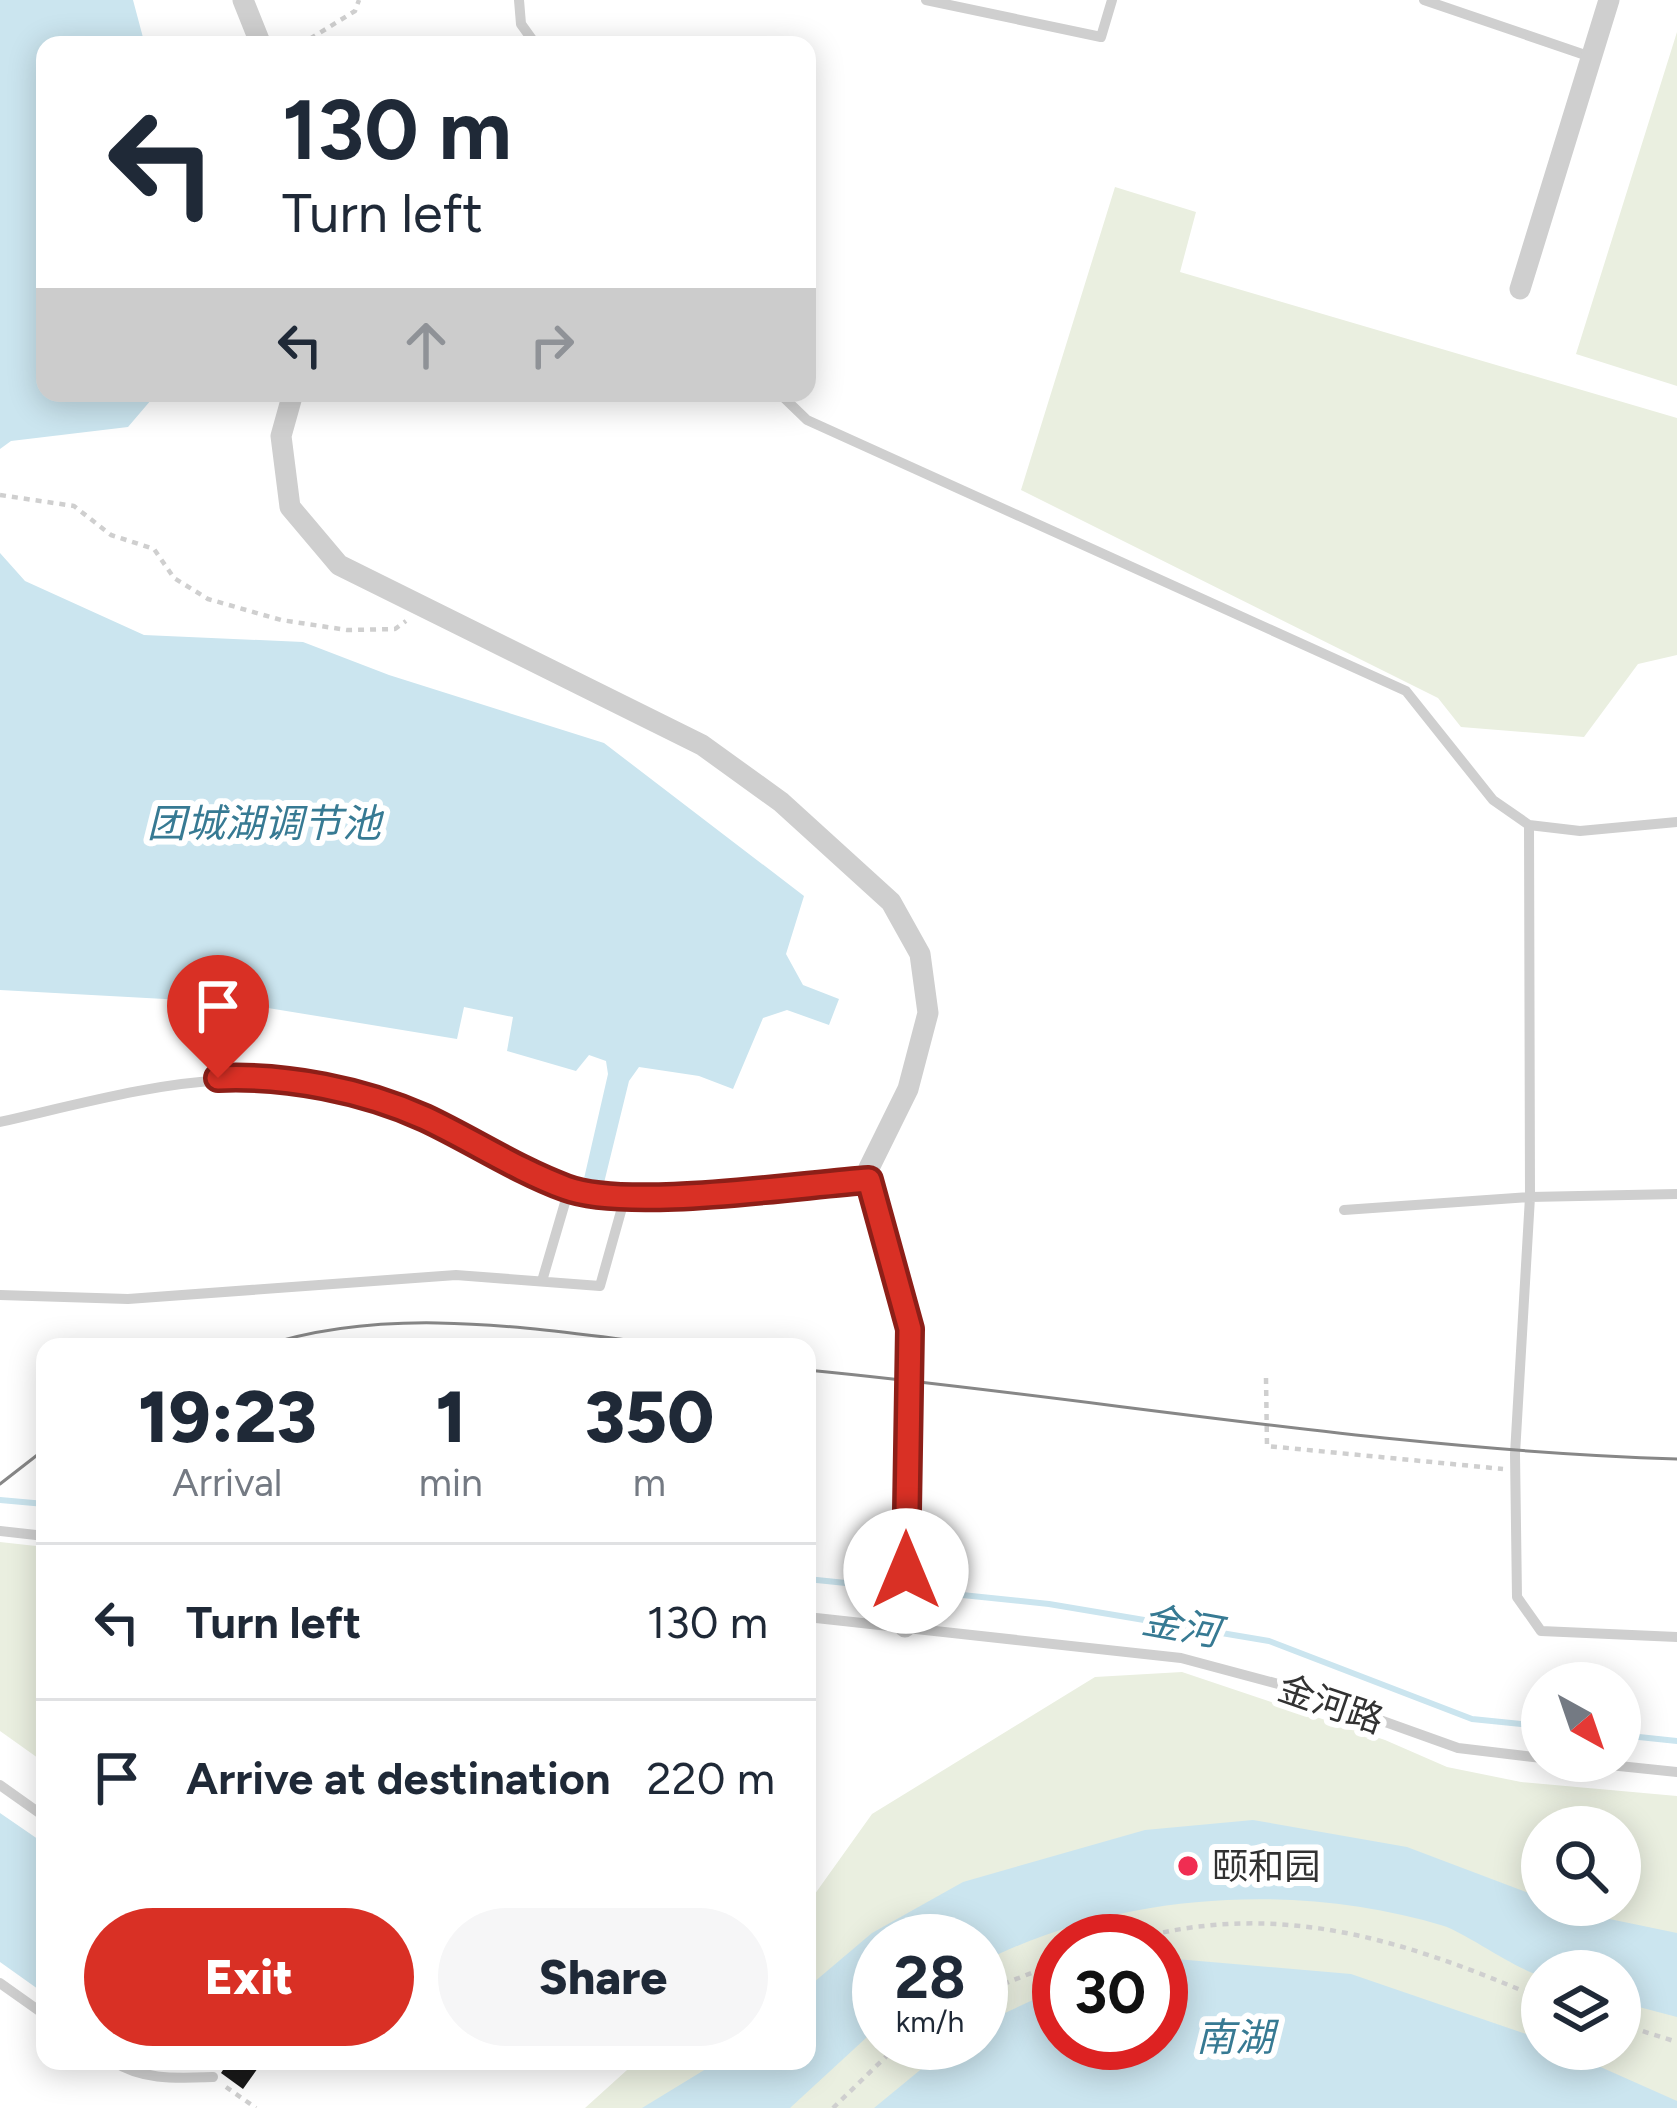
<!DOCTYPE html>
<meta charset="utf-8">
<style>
body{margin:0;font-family:Figtree,"Noto Sans SC",sans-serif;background:#f6f6f7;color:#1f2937;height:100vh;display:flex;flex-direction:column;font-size:45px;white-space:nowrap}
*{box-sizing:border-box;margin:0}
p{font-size:39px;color:#747a83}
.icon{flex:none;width:66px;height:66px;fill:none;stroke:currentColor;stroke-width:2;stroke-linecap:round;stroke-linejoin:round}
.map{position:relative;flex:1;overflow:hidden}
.drawer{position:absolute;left:36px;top:1338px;width:780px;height:732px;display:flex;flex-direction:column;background:#fff;border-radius:24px;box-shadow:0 6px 30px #0003}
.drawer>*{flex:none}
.hud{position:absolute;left:36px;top:36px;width:780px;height:366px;border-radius:24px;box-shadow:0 6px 30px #0003;background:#fff;color:#1f2937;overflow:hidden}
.needle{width:78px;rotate:140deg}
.fabs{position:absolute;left:1521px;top:1662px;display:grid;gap:24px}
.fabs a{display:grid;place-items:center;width:120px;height:120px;border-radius:50%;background:#fff;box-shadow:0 6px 30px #0003;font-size:60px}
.speed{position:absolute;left:852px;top:1914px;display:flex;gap:24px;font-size:60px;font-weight:700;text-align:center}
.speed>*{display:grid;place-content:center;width:156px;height:156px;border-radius:50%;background:#fff;box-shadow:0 6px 30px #0003;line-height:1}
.speed small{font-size:30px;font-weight:400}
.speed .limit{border:18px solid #d22;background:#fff;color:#111}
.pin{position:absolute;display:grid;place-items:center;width:102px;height:102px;color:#fff;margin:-123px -51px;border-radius:50% 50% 50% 0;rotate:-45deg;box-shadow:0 0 12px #0007}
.pin .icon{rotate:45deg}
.me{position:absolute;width:132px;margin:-66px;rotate:0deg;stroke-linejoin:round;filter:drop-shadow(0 0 9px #0008)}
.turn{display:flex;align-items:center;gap:42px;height:252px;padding:0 48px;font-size:54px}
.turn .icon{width:156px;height:156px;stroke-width:2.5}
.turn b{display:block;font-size:84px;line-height:102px}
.lanes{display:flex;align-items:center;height:114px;padding:0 48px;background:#0003;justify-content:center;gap:60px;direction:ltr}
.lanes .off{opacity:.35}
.eta{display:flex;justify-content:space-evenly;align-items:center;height:204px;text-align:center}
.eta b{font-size:72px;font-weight:800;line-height:84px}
.cta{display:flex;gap:24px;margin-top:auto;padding:24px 48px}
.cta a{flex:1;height:138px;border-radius:72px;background:#d93025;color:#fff;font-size:48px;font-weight:800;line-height:138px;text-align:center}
.cta a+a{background:#f6f6f7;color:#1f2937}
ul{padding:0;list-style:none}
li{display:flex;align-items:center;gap:36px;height:156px;padding:0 48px;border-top:3px solid #e0e1e3}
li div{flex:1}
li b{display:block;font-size:45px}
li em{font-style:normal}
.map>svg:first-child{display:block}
.green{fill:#eaefe0;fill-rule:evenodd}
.water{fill:#cbe5ef}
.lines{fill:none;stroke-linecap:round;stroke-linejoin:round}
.stream{stroke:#cbe5ef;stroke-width:6}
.building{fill:#191919}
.path{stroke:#cfcfcf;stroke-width:4.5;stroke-dasharray:6 6;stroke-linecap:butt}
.lane{stroke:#cfcfcf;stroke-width:10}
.street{stroke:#cfcfcf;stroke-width:21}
.tram{stroke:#878787;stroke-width:3}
.route-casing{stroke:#8d1f18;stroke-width:30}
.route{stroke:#d93025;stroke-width:21}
.poi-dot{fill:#f02d52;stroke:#fff;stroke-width:4.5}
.labels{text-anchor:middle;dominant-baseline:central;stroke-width:12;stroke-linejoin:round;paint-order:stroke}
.street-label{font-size:36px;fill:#323232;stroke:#fff}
.poi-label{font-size:36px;fill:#323232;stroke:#fff;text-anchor:start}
.water-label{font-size:39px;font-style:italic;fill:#377a93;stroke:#fff}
</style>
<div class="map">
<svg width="1677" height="2108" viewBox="0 0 1677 2108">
<rect width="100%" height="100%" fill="#fff"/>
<path class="green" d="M1677,32V386L1576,354Z
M1115,187L1196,212L1180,272L1677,418V655L1638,664L1584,737L1461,727L1438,698L1021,490Z
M0,1542L45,1547V1763L0,1731Z
M1182,1672L1385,1740L1447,1767L1521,1782L1677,1796V2108H585L637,2061H807V1905L872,1814L1095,1677ZM1542,1827H1620V1905H1542ZM879,1941H981V2043H879ZM1059,1941H1161V2043H1059ZM1542,1971H1620V2049H1542Z"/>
<path class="water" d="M0,0H133L145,45H45V393H157L128,427L11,441L0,449Z
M0,553L25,581L144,635L303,642L389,675L604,743L804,896L786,954L803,985L839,999L829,1025L787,1010L763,1018L733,1089L699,1076L639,1067L629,1081L603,1187L583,1183L608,1074L606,1061L589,1055L576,1071L507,1051L513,1017L464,1007L457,1039L238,1003L0,990Z
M0,1813L45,1844V1994L0,1962Z
M1253,1820L1407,1847L1542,1898V1905L1677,1933V2017L1620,2002V1971C1595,1971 1560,1975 1542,1975C1524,1975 1466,1933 1444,1926C1297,1881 1117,1892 981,1963V1941H879V2026L790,2108H642L719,2061H807V1988L872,1933L963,1882L1145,1830Z
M1176,1959L1351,1974L1538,2038L1542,2049H1560L1677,2101V2108H874L953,2043H981V2024L1059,1988V2043H1161V1962Z"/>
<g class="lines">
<path class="stream" d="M0,1500L45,1504
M807,1579L1049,1604L1269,1641L1472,1719L1542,1726
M1620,1735L1677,1741"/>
</g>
<path class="building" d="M229,2061H263L243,2089L221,2073Z"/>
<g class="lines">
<path class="path" d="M300,45L355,11L359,0
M0,495L74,506L111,535L154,549L174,578L208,599L281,620L347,630L395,629L406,621
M1266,1378L1267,1446L1503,1469
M1128,1941C1278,1898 1404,1940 1542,1999
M981,1993L1059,1962
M1620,2024L1677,2042
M226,2087L256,2108
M833,2108L900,2043"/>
<path class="lane" d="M519,0L521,24L536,45
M926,0L1101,37L1112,0
M1424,0L1591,57
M779,393L807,420L1406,691L1493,800L1529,825L1530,1197L1515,1454L1517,1597L1541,1631L1677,1637
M1529,825L1580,831L1677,822
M0,1122C157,1086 262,1051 421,1116C471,1136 517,1173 568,1189C635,1210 794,1185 869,1180
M1344,1210L1530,1197L1677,1194
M542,1281L569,1189
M0,1295L128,1299L456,1275L600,1286L625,1197
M0,1531L45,1536
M807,1617L1181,1658L1282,1685L1458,1748L1542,1758
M1571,1761L1677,1772
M0,1785L45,1817
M0,1983L45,2015
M113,2061C143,2081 179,2078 213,2077"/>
<path class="street" d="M243,0L261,45
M1520,289L1609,0
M293,393L281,436L290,507L339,565L702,745L781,802L891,902L920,954L928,1013L908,1089L869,1168L881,1233L911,1329L905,1627"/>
<path class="tram" d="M260,1347C398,1301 547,1332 687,1347
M807,1370C1098,1398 1384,1450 1677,1459
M0,1484L45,1449"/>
</g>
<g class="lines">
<g class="route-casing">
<path id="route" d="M218,1078C286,1075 363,1090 425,1118C472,1140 517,1170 566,1188C628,1211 797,1185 869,1180L910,1329L906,1571"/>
</g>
<use href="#route" class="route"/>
</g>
<circle class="poi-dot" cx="1188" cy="1866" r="12"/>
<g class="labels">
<g class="street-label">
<text transform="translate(1331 1704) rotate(19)">金河路</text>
</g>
<g class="poi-label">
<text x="1212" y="1866">颐和园</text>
</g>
<g class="water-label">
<text x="264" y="823">团城湖调节池</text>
<text transform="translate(1181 1626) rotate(10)">金河</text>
<text x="1235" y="2037">南湖</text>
</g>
</g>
</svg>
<div class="fabs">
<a><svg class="needle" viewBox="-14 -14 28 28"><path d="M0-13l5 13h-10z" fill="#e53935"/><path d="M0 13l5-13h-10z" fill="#747a83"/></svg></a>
<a><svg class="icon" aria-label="search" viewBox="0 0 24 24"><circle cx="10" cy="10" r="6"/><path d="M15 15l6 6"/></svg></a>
<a><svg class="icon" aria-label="layers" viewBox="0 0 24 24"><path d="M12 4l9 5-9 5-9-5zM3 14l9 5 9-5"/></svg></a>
</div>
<div class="speed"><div>28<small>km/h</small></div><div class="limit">30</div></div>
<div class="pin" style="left:218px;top:1078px;background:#d93025"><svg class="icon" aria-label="arrive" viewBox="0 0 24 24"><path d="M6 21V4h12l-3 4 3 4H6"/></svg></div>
<svg class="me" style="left:906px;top:1571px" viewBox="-20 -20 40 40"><circle r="19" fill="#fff"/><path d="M0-13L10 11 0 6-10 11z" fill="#d93025"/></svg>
<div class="hud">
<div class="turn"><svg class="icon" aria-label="left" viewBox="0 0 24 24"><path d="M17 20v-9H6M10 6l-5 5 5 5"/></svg><div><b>130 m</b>Turn left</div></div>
<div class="lanes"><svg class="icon" aria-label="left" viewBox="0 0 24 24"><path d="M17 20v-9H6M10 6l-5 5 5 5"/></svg><svg class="icon off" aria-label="ahead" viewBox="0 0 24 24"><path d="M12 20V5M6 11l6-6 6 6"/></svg><svg class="icon off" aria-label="right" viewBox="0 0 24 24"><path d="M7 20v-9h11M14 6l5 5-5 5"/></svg></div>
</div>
<section class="drawer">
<div class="eta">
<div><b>19:23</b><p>Arrival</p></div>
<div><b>1</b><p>min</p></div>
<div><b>350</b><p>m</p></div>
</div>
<ul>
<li><svg class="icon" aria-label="left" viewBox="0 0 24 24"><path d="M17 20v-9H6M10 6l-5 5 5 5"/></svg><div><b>Turn left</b></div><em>130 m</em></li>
<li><svg class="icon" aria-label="arrive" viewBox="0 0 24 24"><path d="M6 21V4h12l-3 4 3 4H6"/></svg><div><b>Arrive at destination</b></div><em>220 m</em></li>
</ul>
<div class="cta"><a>Exit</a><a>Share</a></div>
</section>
</div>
